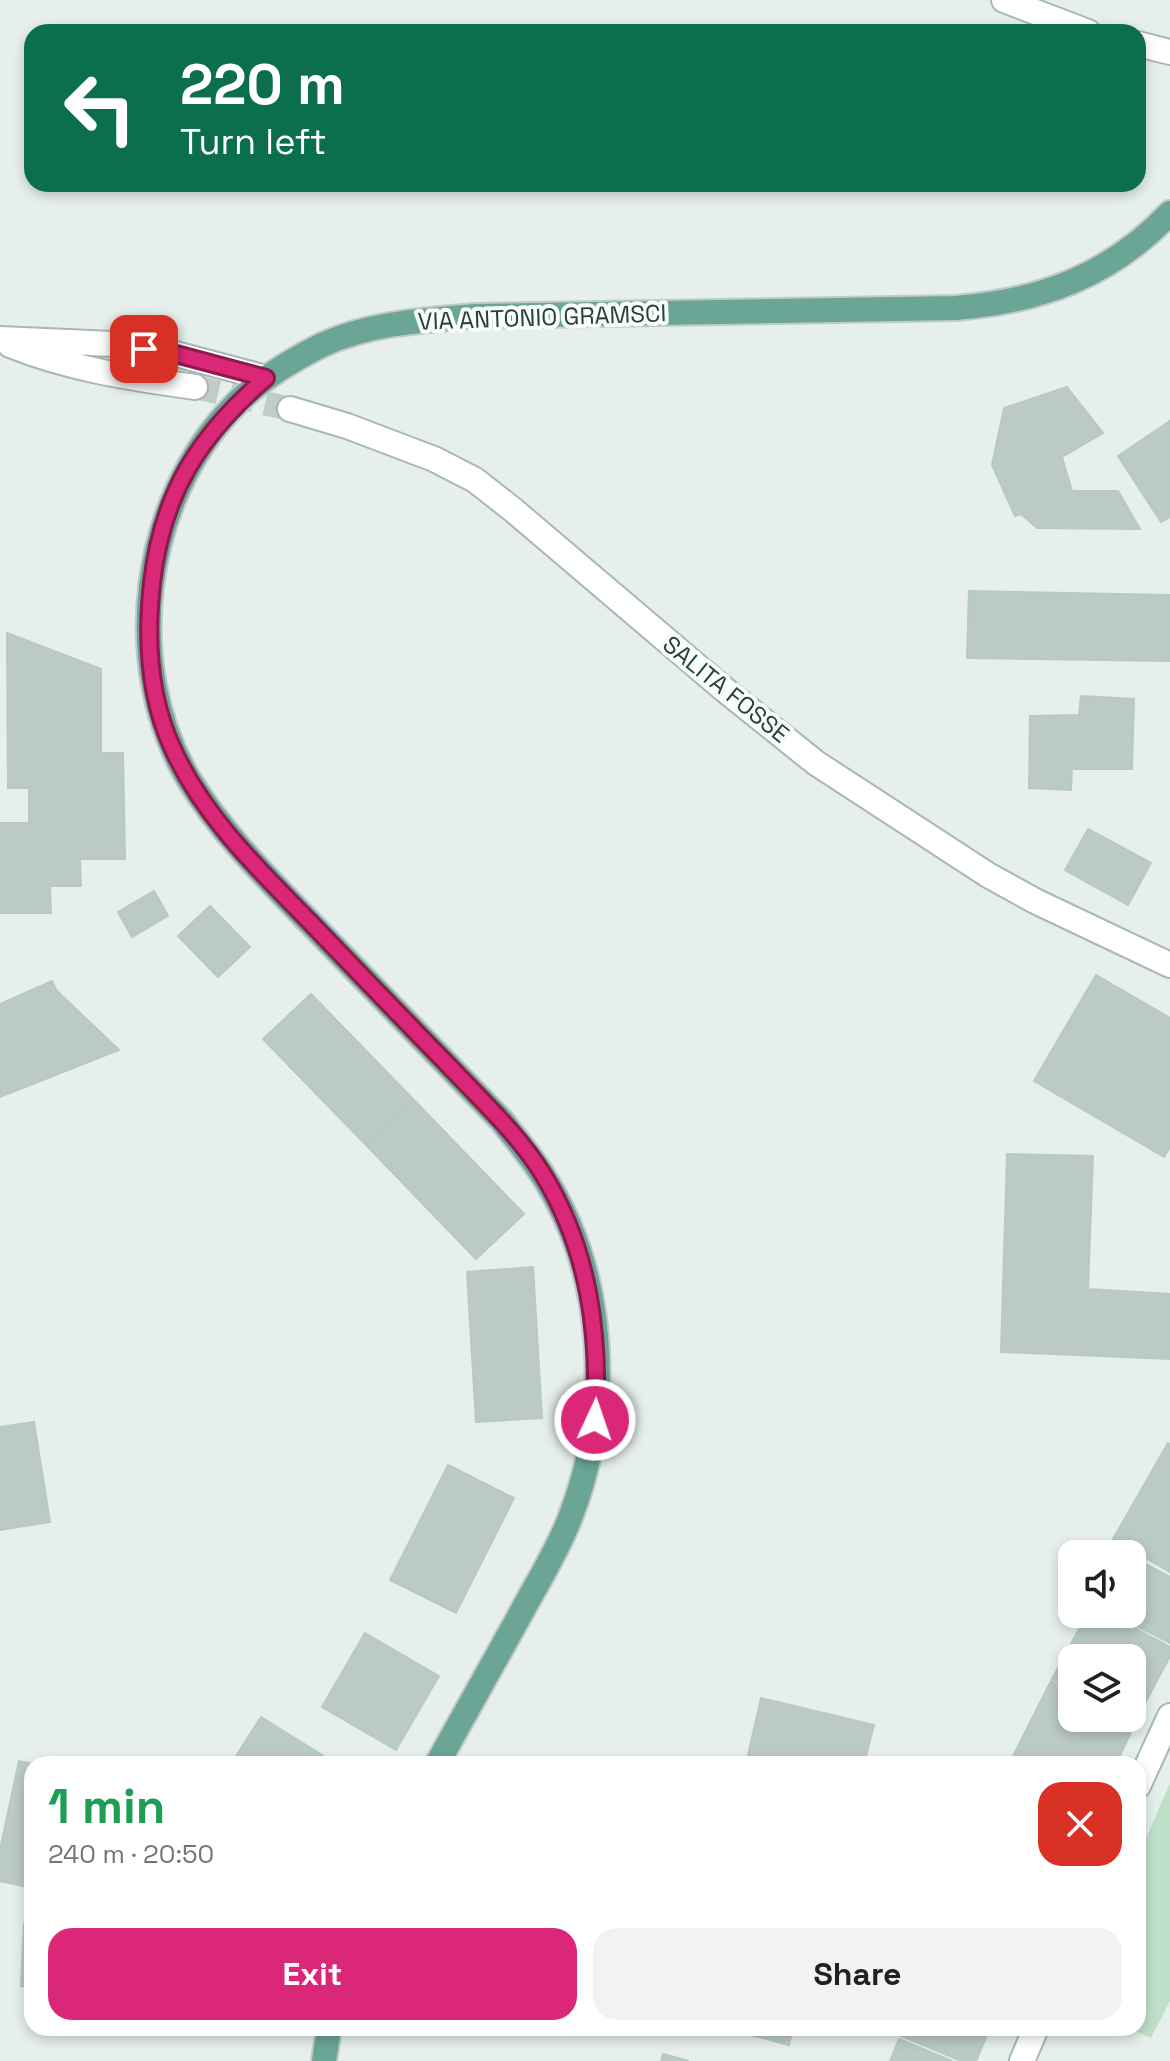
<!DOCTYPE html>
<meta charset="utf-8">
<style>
body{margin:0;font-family:"Space Grotesk",sans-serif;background:#f2f2f2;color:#202124;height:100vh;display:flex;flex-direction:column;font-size:30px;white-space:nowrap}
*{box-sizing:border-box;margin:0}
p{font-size:26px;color:#757577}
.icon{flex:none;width:44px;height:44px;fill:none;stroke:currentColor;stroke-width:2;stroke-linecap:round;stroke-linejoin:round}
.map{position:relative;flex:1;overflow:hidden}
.panel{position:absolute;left:24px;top:1756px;width:1122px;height:280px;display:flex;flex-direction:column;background:#fff;border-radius:24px;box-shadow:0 4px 12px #0003}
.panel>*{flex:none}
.banner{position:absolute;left:24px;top:24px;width:1122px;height:168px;border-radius:24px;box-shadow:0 4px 12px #0003;background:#0b6e4f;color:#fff;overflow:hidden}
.buttons{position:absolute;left:1058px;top:1540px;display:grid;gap:16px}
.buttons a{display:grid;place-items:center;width:88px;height:88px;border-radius:16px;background:#fff;box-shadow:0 4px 12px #0003;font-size:40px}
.pin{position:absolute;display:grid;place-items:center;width:68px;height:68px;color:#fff;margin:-34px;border-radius:16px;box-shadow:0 4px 12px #0006}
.me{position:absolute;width:88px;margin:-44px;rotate:3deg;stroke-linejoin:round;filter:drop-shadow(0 0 6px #0008)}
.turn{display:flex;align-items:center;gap:28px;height:168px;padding:0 24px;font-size:36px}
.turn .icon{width:104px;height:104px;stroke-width:2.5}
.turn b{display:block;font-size:56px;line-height:68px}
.round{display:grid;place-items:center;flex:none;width:84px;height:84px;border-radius:24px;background:#f2f2f2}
.head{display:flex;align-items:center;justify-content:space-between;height:136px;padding:0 24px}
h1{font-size:48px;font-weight:800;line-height:60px;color:#1e9e55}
.action{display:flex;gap:16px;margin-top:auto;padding:16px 24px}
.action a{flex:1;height:92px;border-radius:24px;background:#db2777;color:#fff;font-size:32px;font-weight:800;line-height:92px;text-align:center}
.action a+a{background:#f2f2f2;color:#202124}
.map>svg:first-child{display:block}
.green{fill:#bfe0c8}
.building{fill:#bbcac4;stroke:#b8c9c2;stroke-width:2}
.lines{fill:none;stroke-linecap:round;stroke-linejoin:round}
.minor-tunnel{stroke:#bfccc8;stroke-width:24;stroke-dasharray:24 12;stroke-linecap:butt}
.minor-casing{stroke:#a8b8b2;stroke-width:28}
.major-casing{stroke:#c2cac8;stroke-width:28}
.minor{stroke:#fff;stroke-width:24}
.major{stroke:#6aa596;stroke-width:24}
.route-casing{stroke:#8e194d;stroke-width:20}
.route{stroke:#db2777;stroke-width:14}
.labels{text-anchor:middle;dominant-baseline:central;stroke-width:8;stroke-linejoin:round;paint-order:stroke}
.street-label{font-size:24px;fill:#24423a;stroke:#f7fbf9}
</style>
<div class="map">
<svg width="1170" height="2061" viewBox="0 0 1170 2061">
<rect width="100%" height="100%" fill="#e6efeb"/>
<path class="green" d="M1170,1783V2001L1151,2038L1128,2028H1138V1857Z"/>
<path class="building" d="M1067,387L1103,433L1062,457L1072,491H1118L1140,529L1037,528L1021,514L1015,516L992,465L1004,408Z
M1170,421V517L1161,522L1118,456Z
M969,591L1170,595V661L967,658Z
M7,633L101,669V753H123L125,859H80L81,886H50L51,913H0V823H29V788H8Z
M1081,696L1134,699L1132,769H1072L1071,790L1029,788L1030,716L1079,715Z
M1088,829L1151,863L1128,905L1065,870Z
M154,891L168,916L132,937L118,912Z
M210,906L250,947L218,977L178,936Z
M1096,975L1170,1018V1147L1164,1157L1034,1081Z
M52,981L57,991L119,1050L0,1097V1004Z
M311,994L414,1100L367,1146L263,1039Z
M414,1100L524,1214L476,1259L367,1146Z
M1007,1154L1093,1156L1088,1289L1170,1294V1359L1001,1352Z
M533,1267L542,1418L476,1422L467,1272Z
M34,1422L50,1522L0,1530V1427Z
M1168,1443L1170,1444V1572L1113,1539Z
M448,1465L514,1498L456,1613L390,1580Z
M1132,1557L1170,1577V1643L1113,1614H1132Z
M1087,1614H1108L1170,1647V1656L1135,1722L1127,1718H1132V1658H1072V1689L1052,1679Z
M365,1633L439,1676L396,1750L322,1707Z
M1051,1681L1072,1693V1718H1116L1133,1728L1116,1764H1009Z
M761,1698L874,1725L864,1764H746Z
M261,1717L330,1760L327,1764H231Z
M19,1761L33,1764L32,1888L0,1881V1850Z
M24,1924L32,1925V1987L21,1986Z
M723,2028H793L789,2045Z
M904,2028H990L976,2061H961L901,2036Z
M899,2039L952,2061H890Z
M663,2054L689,2061H661Z"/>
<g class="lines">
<path class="minor-tunnel" d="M195,387L290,409"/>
<g class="minor-casing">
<path id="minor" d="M1004,0L1088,32
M1138,44L1170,52
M0,339L113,344L176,354L266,378
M10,345C69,369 131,378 195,387
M290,409L347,426L434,459L475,480L512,509L725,690L816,763L988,875L1035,901L1170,965
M1138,1786L1170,1716
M1022,2061L1036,2028"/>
</g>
<g class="major-casing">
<path id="major" d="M437,1764C465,1714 492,1665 520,1615C537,1583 557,1552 570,1518C613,1408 607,1275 542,1174C530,1155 515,1138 502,1121C441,1058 381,996 321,934C274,885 223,836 188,778C121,664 142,501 233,407C257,381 290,361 322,345C369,323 424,320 476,316L956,308C1041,301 1110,276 1170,213
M324,2061L329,2028"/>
</g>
<use href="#minor" class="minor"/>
<use href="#major" class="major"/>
</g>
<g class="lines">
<g class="route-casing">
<path id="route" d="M144,349L176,354L266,378C199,435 162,494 152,583C146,637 149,697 172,747C202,815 258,869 309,921C356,970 403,1019 451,1068C483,1102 519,1135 544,1176C589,1251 600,1333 595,1420"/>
</g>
<use href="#route" class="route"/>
</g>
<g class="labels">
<g class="street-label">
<text transform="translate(542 317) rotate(-2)">VIA ANTONIO GRAMSCI</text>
<text transform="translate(726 689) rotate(39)">SALITA FOSSE</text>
</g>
</g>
</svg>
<div class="buttons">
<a><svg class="icon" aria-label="sound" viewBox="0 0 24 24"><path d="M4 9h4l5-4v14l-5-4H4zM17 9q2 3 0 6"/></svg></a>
<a><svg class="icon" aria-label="layers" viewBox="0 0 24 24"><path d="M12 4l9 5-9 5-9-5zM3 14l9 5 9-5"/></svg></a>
</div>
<div class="pin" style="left:144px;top:349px;background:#d93025"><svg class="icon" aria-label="arrive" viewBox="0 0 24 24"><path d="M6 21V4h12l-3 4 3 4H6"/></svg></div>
<svg class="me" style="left:595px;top:1420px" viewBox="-20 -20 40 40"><circle r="17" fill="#db2777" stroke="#fff" stroke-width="3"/><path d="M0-11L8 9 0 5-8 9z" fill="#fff"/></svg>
<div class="banner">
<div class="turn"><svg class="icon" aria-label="left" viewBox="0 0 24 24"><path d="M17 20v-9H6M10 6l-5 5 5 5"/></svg><div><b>220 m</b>Turn left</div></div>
</div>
<section class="panel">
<div class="head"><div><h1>1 min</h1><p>240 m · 20:50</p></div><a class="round" style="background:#d93025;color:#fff"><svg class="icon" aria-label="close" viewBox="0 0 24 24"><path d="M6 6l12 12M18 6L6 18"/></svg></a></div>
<div class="action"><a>Exit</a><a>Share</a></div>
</section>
</div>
